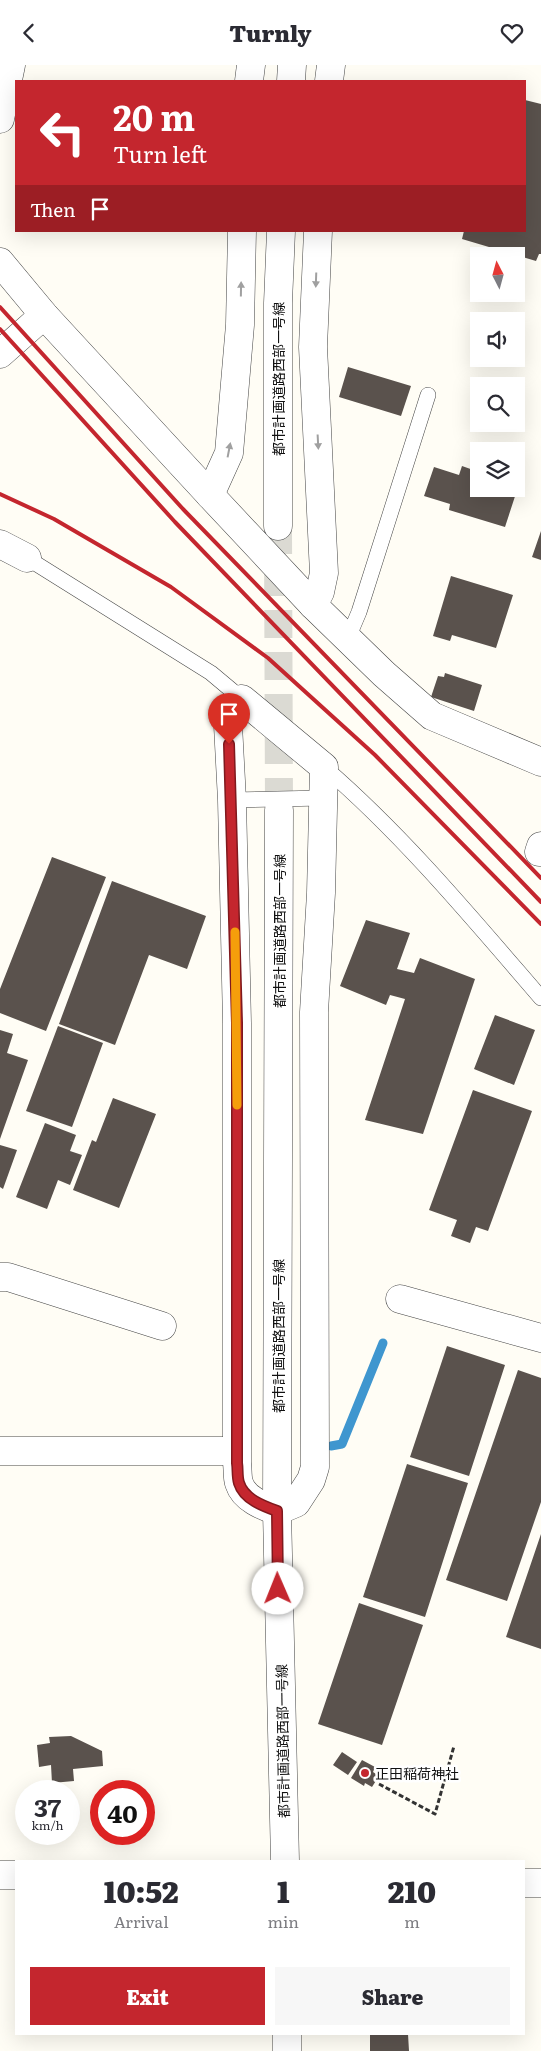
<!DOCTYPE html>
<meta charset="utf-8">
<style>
body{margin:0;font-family:Literata,"Noto Sans JP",serif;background:#f7f7f7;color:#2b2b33;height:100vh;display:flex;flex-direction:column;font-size:19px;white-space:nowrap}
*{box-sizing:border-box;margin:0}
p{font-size:16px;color:#7c7c81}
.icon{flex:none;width:28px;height:28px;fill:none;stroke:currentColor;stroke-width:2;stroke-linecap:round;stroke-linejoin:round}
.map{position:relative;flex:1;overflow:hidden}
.panel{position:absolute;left:15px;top:1795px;width:510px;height:175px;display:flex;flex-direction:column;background:#fff;border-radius:0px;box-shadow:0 5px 20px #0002}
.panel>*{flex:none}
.guide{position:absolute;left:15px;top:15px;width:511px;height:152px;border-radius:0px;box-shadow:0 5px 20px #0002;background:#c4262e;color:#fff;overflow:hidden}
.needle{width:32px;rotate:354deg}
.tools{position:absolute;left:470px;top:182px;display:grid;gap:10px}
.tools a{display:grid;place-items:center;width:55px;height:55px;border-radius:0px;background:#fff;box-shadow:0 5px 20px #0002;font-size:25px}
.speed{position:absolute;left:15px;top:1715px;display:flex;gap:10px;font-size:25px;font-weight:700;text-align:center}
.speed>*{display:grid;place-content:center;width:65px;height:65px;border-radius:50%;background:#fff;box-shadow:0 5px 20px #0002;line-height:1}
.speed small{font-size:12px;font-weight:400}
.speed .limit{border:8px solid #d22;background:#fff;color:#111}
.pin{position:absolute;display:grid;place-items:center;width:42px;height:42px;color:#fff;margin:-51px -21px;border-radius:50% 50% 50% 0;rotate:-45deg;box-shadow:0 0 5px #0007}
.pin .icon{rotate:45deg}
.me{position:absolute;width:55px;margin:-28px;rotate:359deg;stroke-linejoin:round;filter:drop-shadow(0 0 4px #0008)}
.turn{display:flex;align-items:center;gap:18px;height:105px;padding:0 15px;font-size:22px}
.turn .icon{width:65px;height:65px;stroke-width:2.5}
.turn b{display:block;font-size:35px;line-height:42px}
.then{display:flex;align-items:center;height:48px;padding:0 15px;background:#0003;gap:10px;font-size:19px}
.eta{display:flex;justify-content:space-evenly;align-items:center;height:85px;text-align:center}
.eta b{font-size:30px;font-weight:800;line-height:35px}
.primary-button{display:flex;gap:10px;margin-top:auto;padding:10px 15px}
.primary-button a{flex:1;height:58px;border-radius:0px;background:#c4262e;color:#fff;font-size:20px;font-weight:800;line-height:58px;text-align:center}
.primary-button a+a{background:#f7f7f7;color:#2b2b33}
header{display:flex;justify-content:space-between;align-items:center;height:65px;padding:0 15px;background:#fff;font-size:22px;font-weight:800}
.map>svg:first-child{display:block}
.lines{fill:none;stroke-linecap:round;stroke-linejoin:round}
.stream{stroke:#3f96cf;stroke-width:9}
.building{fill:#5a524d}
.tertiary-tunnel{stroke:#dbdad3;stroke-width:28;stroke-dasharray:28 14;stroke-linecap:butt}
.service-casing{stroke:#444;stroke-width:16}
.minor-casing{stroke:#444;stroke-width:29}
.tertiary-casing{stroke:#444;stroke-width:29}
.path{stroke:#333;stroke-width:3;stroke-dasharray:5 2.5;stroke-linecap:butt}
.service{stroke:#fff;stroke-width:15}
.minor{stroke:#fff;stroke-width:28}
.tertiary{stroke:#fff;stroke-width:28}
.rail{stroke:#c4262e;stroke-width:4}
.oneway{fill:#a0a0a0}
.route-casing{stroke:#7f191e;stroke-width:12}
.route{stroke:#c4262e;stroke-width:9}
.slow{stroke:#f59e0b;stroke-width:9}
.poi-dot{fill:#c4262e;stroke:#fff;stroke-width:2}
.labels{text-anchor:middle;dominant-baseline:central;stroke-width:5;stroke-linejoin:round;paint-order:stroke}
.street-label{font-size:14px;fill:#111;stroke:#fff}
.poi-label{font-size:14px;fill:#111;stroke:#fff;text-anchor:start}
</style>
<header><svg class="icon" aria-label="back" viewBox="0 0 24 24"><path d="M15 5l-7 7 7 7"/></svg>Turnly<svg class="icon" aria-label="heart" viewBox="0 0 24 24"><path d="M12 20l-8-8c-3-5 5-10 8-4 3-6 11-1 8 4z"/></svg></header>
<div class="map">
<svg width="541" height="1986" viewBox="0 0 541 1986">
<rect width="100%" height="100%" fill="#fffdf5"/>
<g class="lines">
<path class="stream" d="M331,1381L342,1379L383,1278"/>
</g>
<path class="building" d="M525,35L541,39V189H539L536,196L462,174L464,166H525Z
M348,302L411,321L401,351L339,332Z
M462,401L479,407V424H516V419H519L505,462L449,445L450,439L424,431L434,402L459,410Z
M541,466V495L532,492Z
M451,511L513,530L496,583L452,570L450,576L433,571Z
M445,608L482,620L474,646L431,632L438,611L444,612Z
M52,792L106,812L46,966L0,948V924Z
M112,816L206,851L187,904L149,890L115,980L59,959Z
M366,855L410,868L397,904L414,908L420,893L475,914L423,1069L365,1055L405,934L390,930L386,940L340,921Z
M495,950L535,965L514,1020L474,1004Z
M58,961L103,978L72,1062L26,1046Z
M0,965L13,969L7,988L28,995L0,1074Z
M473,1025L532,1046L488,1166L476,1162L470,1178L451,1171L457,1155L429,1145Z
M113,1033L156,1049L119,1143L73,1125L92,1075L96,1077Z
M45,1058L76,1070L70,1086L82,1090L70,1120L58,1115L47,1144L16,1132Z
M0,1080L17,1085L3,1124L0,1122Z
M447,1281L505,1300L469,1411L410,1392Z
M518,1305L541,1313V1437L507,1536L446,1515Z
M407,1399L468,1418L425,1552L363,1532Z
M541,1469V1584L506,1572Z
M359,1538L423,1560L382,1680L318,1659Z
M71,1671L102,1686L103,1701L73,1704L74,1716L52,1718L51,1700L39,1702L37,1680L50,1678L49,1672Z
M342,1687L357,1697L348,1710L333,1700Z
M362,1695L375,1702L373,1707L379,1711L372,1722L365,1718L364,1721L351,1713Z
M370,1969H408L409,1986H370Z"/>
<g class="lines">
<path class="tertiary-tunnel" d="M278,461L279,745"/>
<g class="service-casing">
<path id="service" d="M27,493L211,608L242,634
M348,573L359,547L428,330
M324,702C404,771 472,853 541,933
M232,735L323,733"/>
</g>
<g class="minor-casing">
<path id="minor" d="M249,16L251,0
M329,16L331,0
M0,54L11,0
M0,289L44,250
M210,430L229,388L240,260L242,166
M0,479L27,493
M313,540L320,527L324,508L313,282L318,166
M242,634L324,702L321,828L314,947L315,1402L311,1415L296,1438L277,1446C263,1441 244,1434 239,1418C237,1412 238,1404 237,1398V958L232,735L228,660L232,647Z
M539,787L541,781
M0,1212H8L162,1261
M400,1234L541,1273
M0,1386H237"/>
</g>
<g class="tertiary-casing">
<path id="tertiary" d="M291,16L292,0
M0,197L44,250L210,430L313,540L384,609L432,651L541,697
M278,461V238L281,166
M279,745L277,1446L285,1796
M0,1810H16
M524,1818H541
M287,1969V1986"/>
</g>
<path class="path" d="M379,1719L435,1749L454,1681"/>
<use href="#service" class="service"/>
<use href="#minor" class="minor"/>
<use href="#tertiary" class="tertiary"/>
<path class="rail" d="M0,242L183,444L541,813
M0,264L175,457L541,837
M0,429L54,454L171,522L268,593L375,690L541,859"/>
</g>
<defs><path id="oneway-solid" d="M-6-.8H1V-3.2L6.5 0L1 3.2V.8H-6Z" transform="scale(1.25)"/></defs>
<g class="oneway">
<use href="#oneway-solid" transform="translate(316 215) rotate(92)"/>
<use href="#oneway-solid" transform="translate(241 224) rotate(-89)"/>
<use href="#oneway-solid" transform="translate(318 377) rotate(87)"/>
<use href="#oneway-solid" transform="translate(229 385) rotate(-79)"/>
</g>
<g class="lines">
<g class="route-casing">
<path id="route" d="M229,679L237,958V1398C238,1404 237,1412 239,1418C244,1434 263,1441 277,1446L278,1524"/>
</g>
<use href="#route" class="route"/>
<path class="slow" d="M235,867L237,1040"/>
</g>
<circle class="poi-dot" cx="365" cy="1708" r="5"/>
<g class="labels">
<g class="street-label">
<text transform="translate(278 314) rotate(-90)">都市計画道路西部一号線</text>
<text transform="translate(279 866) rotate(-90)">都市計画道路西部一号線</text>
<text transform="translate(278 1271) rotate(-90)">都市計画道路西部一号線</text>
<text transform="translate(282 1676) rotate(-91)">都市計画道路西部一号線</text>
</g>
<g class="poi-label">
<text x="375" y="1708">正田稲荷神社</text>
</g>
</g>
</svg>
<div class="tools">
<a><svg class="needle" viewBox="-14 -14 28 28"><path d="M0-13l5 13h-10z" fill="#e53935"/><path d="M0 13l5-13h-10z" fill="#7c7c81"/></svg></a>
<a><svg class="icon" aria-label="sound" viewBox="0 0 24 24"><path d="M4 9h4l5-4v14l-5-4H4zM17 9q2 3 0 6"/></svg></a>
<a><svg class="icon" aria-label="search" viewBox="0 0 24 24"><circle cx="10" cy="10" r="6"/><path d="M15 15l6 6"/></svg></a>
<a><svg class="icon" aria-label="layers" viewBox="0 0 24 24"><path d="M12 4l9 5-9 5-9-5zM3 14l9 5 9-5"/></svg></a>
</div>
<div class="speed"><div>37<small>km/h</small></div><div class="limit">40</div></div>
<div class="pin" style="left:229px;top:679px;background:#d93025"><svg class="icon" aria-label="arrive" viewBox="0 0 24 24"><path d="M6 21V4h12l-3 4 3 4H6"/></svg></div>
<svg class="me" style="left:278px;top:1524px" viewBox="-20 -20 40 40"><circle r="19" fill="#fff"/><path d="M0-13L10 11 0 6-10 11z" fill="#c4262e"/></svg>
<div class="guide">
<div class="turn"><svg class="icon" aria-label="left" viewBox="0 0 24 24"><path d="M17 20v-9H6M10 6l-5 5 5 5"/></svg><div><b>20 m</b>Turn left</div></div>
<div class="then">Then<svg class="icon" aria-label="arrive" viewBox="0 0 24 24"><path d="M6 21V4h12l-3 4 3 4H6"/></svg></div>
</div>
<section class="panel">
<div class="eta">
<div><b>10:52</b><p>Arrival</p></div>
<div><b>1</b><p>min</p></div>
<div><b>210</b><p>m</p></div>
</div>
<div class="primary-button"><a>Exit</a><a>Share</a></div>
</section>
</div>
